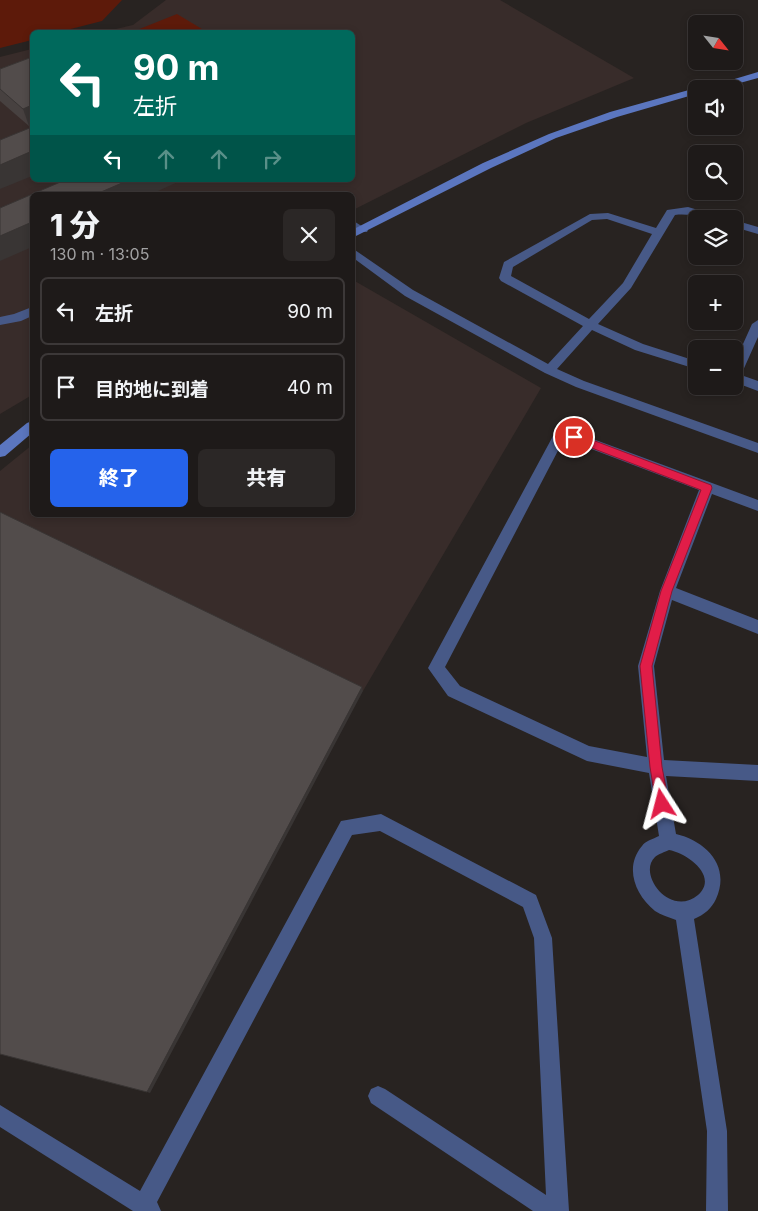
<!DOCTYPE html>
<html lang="ja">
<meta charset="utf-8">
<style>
body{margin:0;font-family:Inter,"Noto Sans JP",sans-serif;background:#2b2726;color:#f1f3f6;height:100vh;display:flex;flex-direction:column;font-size:19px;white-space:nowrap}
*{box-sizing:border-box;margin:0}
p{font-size:16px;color:#a1a1a2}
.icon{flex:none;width:28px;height:28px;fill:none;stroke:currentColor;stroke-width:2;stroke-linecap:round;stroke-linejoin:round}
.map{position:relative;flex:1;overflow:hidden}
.details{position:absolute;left:30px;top:192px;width:325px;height:325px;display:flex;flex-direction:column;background:#1e1a19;border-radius:8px;box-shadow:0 2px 8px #0003,0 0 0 1px #3c3838}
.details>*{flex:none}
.top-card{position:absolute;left:30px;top:30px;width:325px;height:152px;border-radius:8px;box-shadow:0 2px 8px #0003,0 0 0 1px #3c3838;background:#00695c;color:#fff;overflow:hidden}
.needle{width:32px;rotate:120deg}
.buttons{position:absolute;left:688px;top:15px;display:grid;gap:10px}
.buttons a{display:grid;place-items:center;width:55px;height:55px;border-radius:8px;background:#1e1a19;box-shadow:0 2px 8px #0003,0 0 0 1px #3c3838;font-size:25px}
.pin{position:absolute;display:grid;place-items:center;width:42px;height:42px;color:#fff;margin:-21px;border:2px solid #fff;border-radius:50%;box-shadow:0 1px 5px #0007}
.me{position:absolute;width:55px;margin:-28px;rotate:351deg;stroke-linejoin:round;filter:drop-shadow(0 0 4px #0008)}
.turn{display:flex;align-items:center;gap:18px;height:105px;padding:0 20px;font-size:22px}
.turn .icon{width:65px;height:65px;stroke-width:2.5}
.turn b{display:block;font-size:35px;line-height:42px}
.lanes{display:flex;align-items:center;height:48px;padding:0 20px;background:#0003;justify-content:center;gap:25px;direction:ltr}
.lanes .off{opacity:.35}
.round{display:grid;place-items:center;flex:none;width:52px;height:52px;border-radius:8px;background:#2b2726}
.overview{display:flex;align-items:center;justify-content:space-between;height:85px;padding:0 20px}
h1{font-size:30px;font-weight:800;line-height:38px}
.action{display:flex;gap:10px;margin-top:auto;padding:10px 20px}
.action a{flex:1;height:58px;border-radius:8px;background:#2563eb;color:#fff;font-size:20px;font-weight:800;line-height:58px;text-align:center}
.action a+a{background:#2b2726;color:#f1f3f6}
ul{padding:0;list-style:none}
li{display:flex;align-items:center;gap:15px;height:68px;margin:0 10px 8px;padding:0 10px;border:2px solid #3c3838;border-radius:8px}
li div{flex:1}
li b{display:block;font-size:19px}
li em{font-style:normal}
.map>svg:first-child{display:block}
.built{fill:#382c2a}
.green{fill:#5d1a0a}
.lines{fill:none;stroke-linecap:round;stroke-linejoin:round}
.lane{fill:#475987;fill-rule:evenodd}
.street{fill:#475987;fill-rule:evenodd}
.secondary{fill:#5b76bf;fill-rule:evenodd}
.wall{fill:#474140}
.shaded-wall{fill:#393534}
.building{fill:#524c4b;stroke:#393534}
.route{fill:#e11d48;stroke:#92132f}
</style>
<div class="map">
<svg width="758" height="1211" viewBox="0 0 758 1211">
<rect width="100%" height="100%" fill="#282321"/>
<path class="built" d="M166,0H500L634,78L526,123L353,210L352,195H32V395L0,414V57L32,49V180H352V32H103L133,25Z
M353,280L541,388L363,691L0,516V471L32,445V515H352Z"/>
<path class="green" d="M0,0H122L102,21L59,32H32V40L0,48Z
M177,14L202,29L194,32H132Z"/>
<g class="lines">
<path class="lane" d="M352,220L368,230L367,232H359L352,228Z
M32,307V316L21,321L0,325V317L14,314Z"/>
<path class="street" d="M688,207L722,217L723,219C706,219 691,213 675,215L631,288L598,324L643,344L696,361V369L635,350L592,330L557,369L584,381L758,443V453L576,387L545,373L405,296L352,257V248L413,290L548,364L583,326L501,281L499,278L504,262L590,214L608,213L656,228L667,210ZM607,219L652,234L623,283L589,319L511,276L513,267L592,220Z
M734,220L758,227V234L734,227Z
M758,320V337L741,375L758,381V391L734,382V364L752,324Z
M574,432L758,500V511L712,494L676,588L758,620V634L672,600L654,666L664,760L758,765V781L666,776L676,834C706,841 731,866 716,899C712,908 704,915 694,919L727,1131L728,1211H706L707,1131L676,920C669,917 661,915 655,911C635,895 624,867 642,846C645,841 653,839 659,836L649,773L587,761L448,696L428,668L553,436ZM573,442L699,490L660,591L638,666L647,757L589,746L460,686L445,667L562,443ZM669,850C687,853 719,876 698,895C670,918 637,874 655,857C658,854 665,852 669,850Z
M381,814L536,895L552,938L569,1211H533L371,1103L368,1096L371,1089L378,1086L385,1089L546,1195L534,938L523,907L380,831L352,835L157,1202L161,1211H133L0,1127V1105L140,1191L341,821Z"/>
<path class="secondary" d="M758,72V78L718,89H701Z
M696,88L698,89H696V94L617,117L556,138L491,168L352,238V230L483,163L549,134L610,112Z
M32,421V433L5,456L0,457V445L27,423Z"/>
</g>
<path class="wall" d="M32,57V124L29,126L0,101V69Z"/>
<path class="shaded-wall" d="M32,105V124L29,126L23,109Z
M32,151V176L0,189V165Z
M129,180H182L149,195H94Z
M32,222V247L0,261V236Z
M362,687L363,691L150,1093L147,1092Z"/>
<path class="building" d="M32,57V105L23,109L0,89V69Z
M32,127V151L0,165V140Z
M65,180H129L94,195H32V222L0,236V208Z
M0,512L362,687L147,1092L0,1054Z"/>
<path class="route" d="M574,433L711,485L712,488L672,591L652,666L662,767L669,804L667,808L662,810L658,808L656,804L650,767L640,666L661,591L701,490L571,440L570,437Z"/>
</svg>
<div class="buttons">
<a><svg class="needle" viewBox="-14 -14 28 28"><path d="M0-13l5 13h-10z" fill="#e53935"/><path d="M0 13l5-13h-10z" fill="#a1a1a2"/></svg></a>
<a><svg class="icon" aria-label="sound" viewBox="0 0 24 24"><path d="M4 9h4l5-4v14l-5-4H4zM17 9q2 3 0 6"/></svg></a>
<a><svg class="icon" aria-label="search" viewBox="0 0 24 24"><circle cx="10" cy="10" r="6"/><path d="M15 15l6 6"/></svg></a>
<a><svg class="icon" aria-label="layers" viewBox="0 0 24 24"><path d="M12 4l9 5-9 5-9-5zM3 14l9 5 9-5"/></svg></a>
<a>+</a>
<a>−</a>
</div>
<div class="pin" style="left:574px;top:437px;background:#d93025"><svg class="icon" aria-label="arrive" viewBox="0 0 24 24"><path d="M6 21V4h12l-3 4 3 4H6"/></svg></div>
<svg class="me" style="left:662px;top:804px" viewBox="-20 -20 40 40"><path d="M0-17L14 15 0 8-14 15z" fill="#e11d48" stroke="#fff" stroke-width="4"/></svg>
<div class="top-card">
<div class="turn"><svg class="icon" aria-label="left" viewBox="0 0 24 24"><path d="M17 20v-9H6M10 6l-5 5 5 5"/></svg><div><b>90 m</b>左折</div></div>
<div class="lanes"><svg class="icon" aria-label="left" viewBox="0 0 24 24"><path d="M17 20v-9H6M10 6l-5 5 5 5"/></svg><svg class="icon off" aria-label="ahead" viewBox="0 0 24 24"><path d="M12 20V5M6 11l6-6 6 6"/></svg><svg class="icon off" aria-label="ahead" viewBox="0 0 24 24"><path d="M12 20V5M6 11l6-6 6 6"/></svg><svg class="icon off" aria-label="right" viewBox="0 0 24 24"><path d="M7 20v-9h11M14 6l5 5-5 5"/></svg></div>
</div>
<section class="details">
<div class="overview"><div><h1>1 分</h1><p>130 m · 13:05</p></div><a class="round"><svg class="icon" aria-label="close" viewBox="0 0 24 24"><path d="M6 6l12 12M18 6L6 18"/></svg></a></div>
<ul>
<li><svg class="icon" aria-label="left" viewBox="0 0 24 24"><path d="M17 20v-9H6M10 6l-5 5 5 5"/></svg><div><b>左折</b></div><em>90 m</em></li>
<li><svg class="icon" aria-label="arrive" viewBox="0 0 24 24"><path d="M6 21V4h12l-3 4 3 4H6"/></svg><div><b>目的地に到着</b></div><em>40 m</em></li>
</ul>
<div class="action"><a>終了</a><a>共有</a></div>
</section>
</div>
